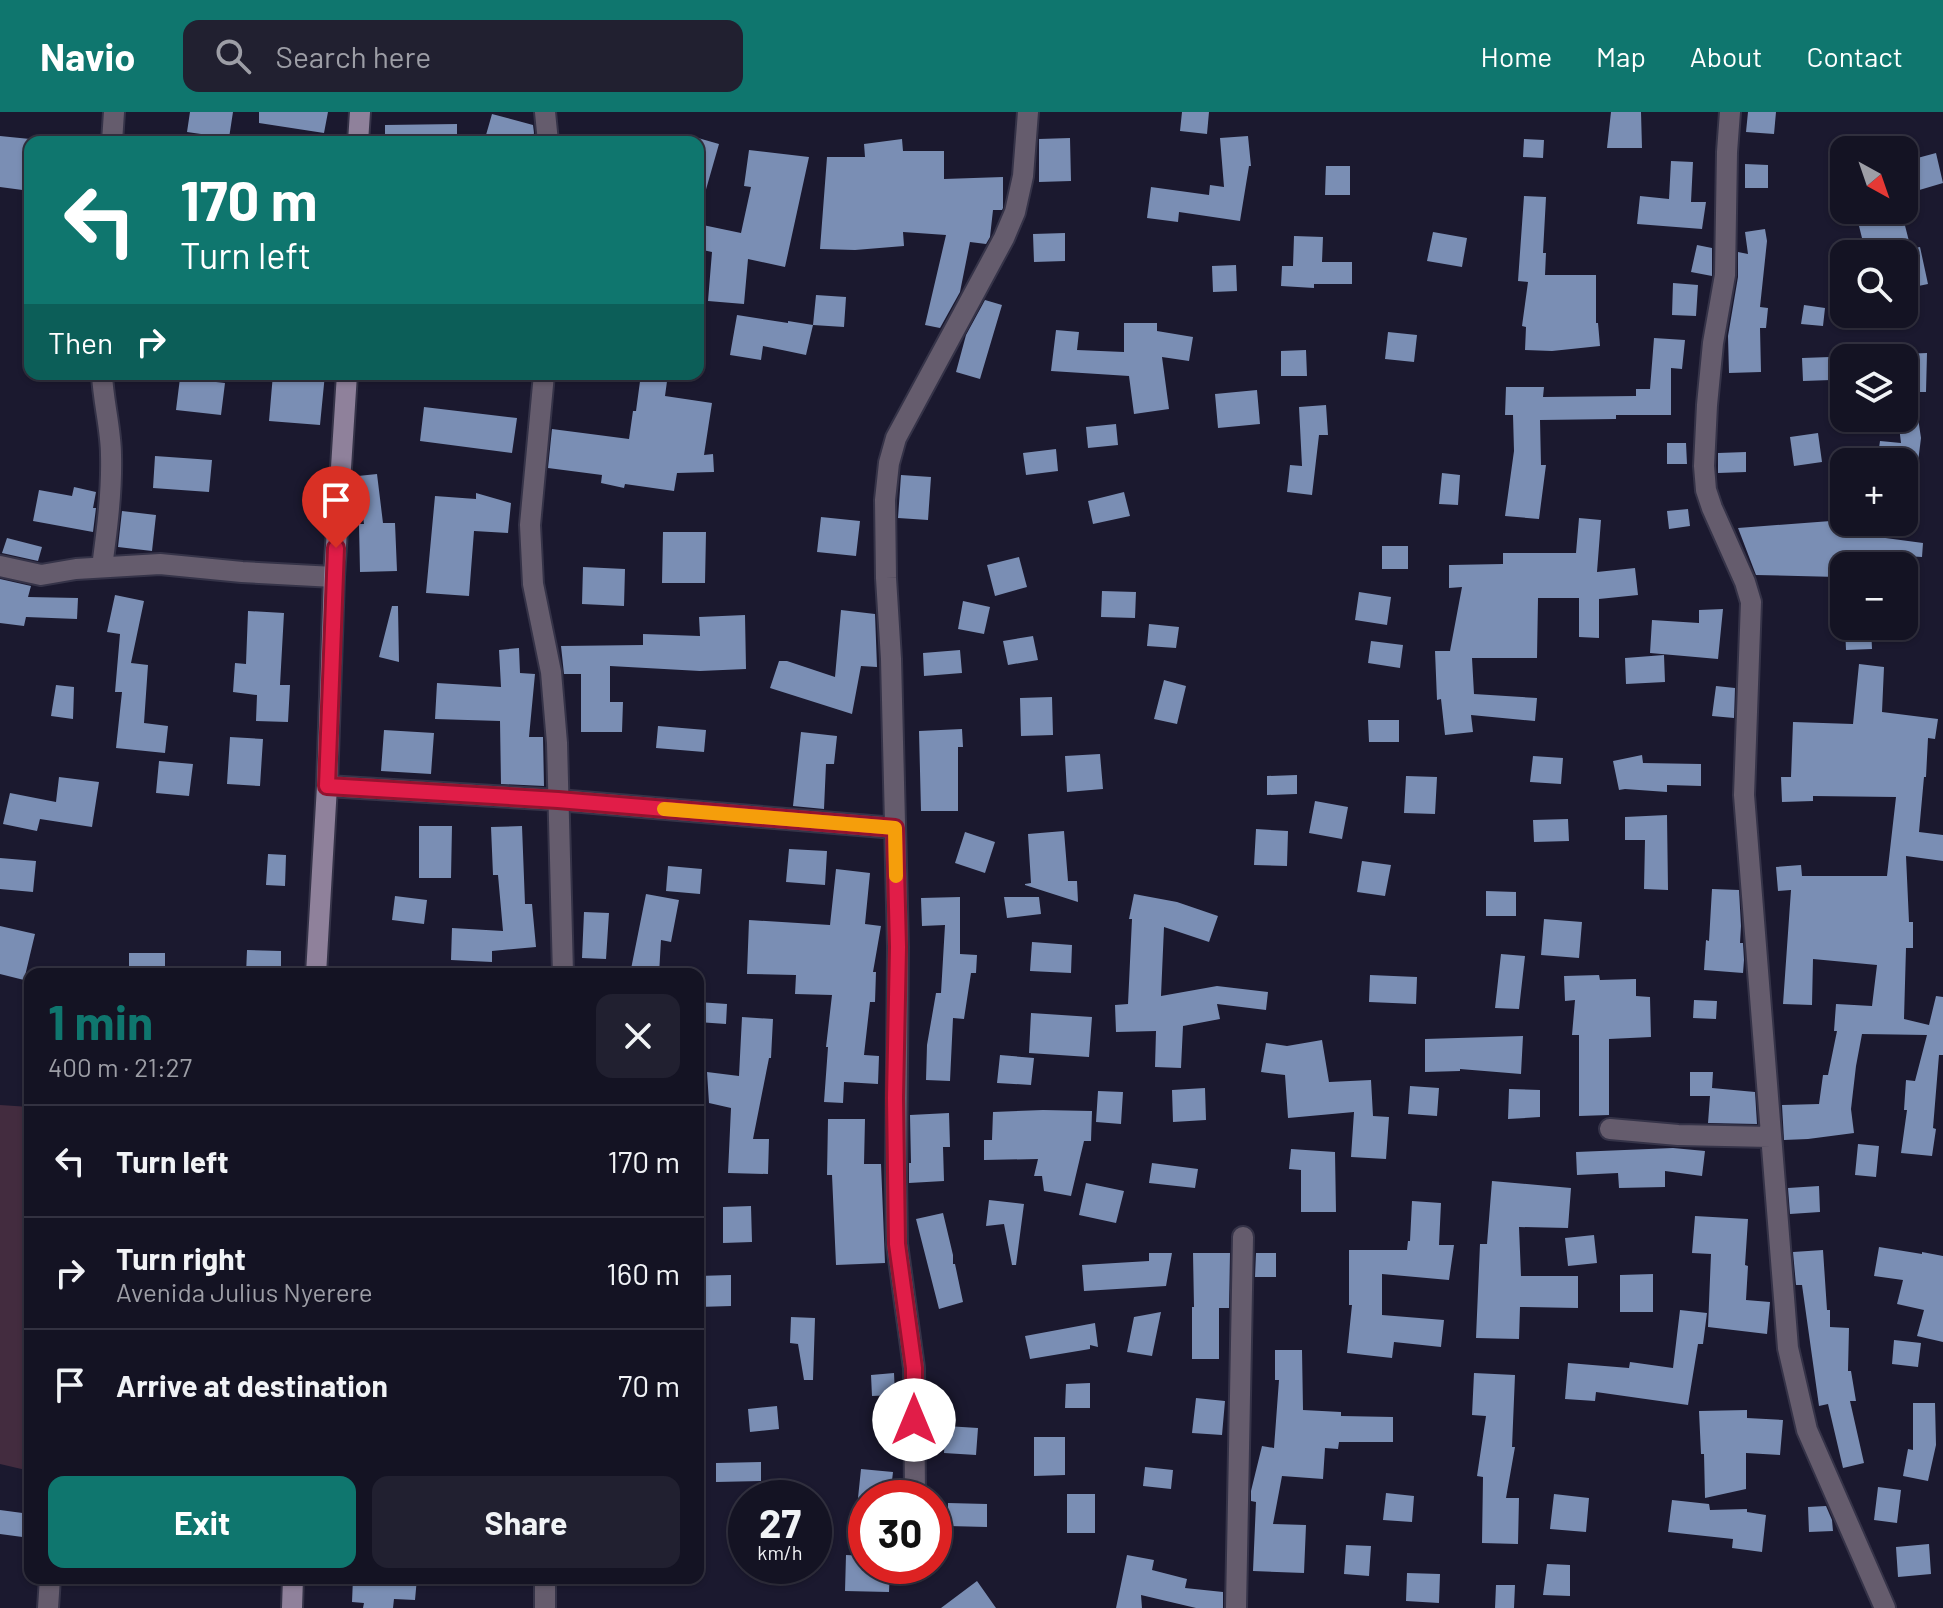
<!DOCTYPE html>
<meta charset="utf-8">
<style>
body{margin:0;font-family:Barlow,sans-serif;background:#212030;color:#f1f3f6;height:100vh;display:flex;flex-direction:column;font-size:30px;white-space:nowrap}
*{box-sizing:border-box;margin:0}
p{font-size:26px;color:#9d9ea6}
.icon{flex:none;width:44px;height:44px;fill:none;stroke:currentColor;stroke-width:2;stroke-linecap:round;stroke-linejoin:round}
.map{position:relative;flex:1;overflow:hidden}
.details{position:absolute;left:24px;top:856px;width:680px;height:616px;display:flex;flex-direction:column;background:#141323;border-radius:16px;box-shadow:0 2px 6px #0004,0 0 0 2px #333241}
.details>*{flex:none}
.top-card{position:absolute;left:24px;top:24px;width:680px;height:244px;border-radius:16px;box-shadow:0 2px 6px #0004,0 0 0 2px #333241;background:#0f766e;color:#fff;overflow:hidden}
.needle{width:52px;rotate:140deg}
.fabs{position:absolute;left:1830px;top:24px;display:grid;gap:16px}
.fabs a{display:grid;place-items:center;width:88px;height:88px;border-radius:16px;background:#141323;box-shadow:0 2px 6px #0004,0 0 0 2px #333241;font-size:40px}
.speed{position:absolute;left:728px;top:1368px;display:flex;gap:16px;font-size:40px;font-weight:700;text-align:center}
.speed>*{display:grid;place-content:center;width:104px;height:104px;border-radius:50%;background:#141323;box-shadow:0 2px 6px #0004,0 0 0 2px #333241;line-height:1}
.speed small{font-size:20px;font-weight:400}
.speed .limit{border:12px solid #d22;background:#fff;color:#111}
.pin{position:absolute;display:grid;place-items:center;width:68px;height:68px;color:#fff;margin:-82px -34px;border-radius:50% 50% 50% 0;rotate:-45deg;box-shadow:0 0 8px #0007}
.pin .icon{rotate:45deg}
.me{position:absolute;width:88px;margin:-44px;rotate:0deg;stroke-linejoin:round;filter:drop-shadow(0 0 6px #0008)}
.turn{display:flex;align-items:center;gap:28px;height:168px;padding:0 24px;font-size:36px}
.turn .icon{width:104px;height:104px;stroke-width:2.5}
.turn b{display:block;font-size:56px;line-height:68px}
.then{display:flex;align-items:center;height:76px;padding:0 24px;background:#0003;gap:16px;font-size:30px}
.round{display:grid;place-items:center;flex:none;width:84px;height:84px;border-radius:16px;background:#212030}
.summary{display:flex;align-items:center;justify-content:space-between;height:136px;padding:0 24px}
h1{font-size:48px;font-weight:700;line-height:60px;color:#0f766e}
.cta{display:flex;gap:16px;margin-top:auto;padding:16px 24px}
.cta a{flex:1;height:92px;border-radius:16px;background:#0f766e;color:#fff;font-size:32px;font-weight:700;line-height:92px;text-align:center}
.cta a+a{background:#212030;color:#f1f3f6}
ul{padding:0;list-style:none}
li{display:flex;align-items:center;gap:24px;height:112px;padding:0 24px;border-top:2px solid #333241}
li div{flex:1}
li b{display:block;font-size:30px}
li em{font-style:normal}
header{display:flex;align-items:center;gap:48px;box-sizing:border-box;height:112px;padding:0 40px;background:#0f766e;color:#fff}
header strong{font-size:38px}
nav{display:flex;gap:44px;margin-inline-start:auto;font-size:28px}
.search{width:560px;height:72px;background:#212030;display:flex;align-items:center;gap:20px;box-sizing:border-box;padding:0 28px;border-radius:16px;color:#9d9ea6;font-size:30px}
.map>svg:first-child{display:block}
.green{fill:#432c3f}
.building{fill:#7a8eb4}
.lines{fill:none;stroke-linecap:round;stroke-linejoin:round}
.street-casing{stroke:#353348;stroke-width:24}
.secondary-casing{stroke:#353348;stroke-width:24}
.street{stroke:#655c6d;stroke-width:20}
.secondary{stroke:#8f819b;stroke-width:20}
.route-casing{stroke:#92132f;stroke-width:20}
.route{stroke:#e11d48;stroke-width:14}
.slow{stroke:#f59e0b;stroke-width:14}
</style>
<header>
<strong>Navio</strong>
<div class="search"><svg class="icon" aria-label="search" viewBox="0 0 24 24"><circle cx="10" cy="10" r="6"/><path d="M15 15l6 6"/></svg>Search here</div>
<nav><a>Home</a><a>Map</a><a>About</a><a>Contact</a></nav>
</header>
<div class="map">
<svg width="1943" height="1496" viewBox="0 0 1943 1496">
<rect width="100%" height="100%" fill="#1b192f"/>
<path class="green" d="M0,993L30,995V1359L0,1352Z"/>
<path class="building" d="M190,0H233L229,26L187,20Z
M259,0H328L324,21L259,11Z
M1182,0H1209L1207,22L1180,19Z
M1611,0H1641L1642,36H1607Z
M1748,0H1776L1774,22L1746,20Z
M492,2L533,13L534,21L532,30H484Z
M457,12V30H385V13Z
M0,24L30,27V79L0,75Z
M1248,24L1251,54H1249L1240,109L1179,100L1178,110L1147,106L1151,75L1209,83L1210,73L1224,75L1220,26Z
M698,26L719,32L703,88L698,87Z
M1070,26L1071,69L1039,70V27Z
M902,27L903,39H944V67L1003,65V96L1002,98H993L990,125L986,132L970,130L960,180L940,216L925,213L946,123L903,120L904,134L855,138L820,137L827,45H865L864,32Z
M1524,27L1544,28L1543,46L1523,45Z
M749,38L809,45L785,155L748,147L744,192L708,189L712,140L698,137V112L741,121L751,75L744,74Z
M1936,41L1943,71L1916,79L1910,56V48Z
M1671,49L1693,50L1691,90H1706L1702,117L1637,112L1640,84L1669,87Z
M1745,52L1768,53V76H1745Z
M1326,54H1350V83H1325Z
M1524,84L1546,85L1543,141H1546L1545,163H1596V211H1598L1600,234L1552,239L1525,238L1526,215L1522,214L1528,170L1518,169Z
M1862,98H1901L1911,137L1920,135L1928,172L1904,177V142H1889L1886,129L1864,134L1858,110L1865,108Z
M1765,117L1767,129L1760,195L1768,196L1766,216H1760L1761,260L1729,261L1728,224L1738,165V140L1748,142L1745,120Z
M1433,120L1467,126L1462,155L1427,149Z
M1065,121V149L1034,150L1033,122Z
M1294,124L1323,125L1322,150H1352V172H1314V176L1281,174L1282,154H1293Z
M1697,133L1712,136V164L1691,160Z
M1236,153L1237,179L1213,180L1212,154Z
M1673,171L1698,173L1696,204L1672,203Z
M816,183L846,185L844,215L813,213Z
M985,188L1002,193L980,267L956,260L966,223Z
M1804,193L1825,196L1823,214L1801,212Z
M737,203L788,211V209L813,213L806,243L763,234L761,248L730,243Z
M1124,211H1157V219L1193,225L1189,249L1162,245L1169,297L1134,302L1129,264L1051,259L1056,218L1079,220L1077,238L1124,240Z
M1388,220L1417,223L1414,250L1385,247Z
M1654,226L1685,228L1682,257L1671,256V303H1616V307L1540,308L1541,353H1546L1539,407L1505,404L1514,339L1513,303H1505L1506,275H1544L1543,285L1636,284V277H1650Z
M1306,238L1307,264H1281V239Z
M1927,241L1926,280H1904L1903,242Z
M1830,245L1831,268L1803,269L1802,246Z
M273,262H325L320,313L269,309Z
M641,262H668L665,284L712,291L704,343L713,342L714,360L677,361L674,379L625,372L624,376L601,371L602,363L548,356L552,317L629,327L633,299H636Z
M180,266L225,271L221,303L176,298Z
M1257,278L1260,312L1218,316L1215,282Z
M1326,293L1328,323H1319L1312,383L1287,380L1290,353L1302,354L1299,295Z
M424,295L517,306L512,341L420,329Z
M1898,306H1918L1921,326L1914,382H1906L1904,350H1877L1880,329L1901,331Z
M1116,312L1118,333L1088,336L1086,315Z
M1818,321L1822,350L1794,354L1790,325Z
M1667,331H1686L1687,352H1667Z
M1056,337L1058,359L1026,363L1023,341Z
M1746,340V360L1718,361V341Z
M155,344L212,348L209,380L153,376Z
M1442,361L1460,363L1458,393L1439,392Z
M377,362L383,411H395L397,459L360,460L359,412H364L358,364Z
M901,363L931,365L928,408L898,406Z
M74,375L96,380L93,396H96L93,420L33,409L39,378L72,384Z
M1124,380L1130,404L1093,412L1088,389Z
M476,381L511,391L508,421L474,419L469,484L426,481L435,384L476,387Z
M1688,397L1690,414L1669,417L1667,399Z
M122,399L156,403L152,439L118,435Z
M821,405L860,409L856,444L817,440Z
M1579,406L1601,408L1597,460L1635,456L1638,483L1599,487V526L1579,525V486H1538L1537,546H1472L1474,582L1537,586L1535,609L1471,603L1473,620L1445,623L1441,587L1437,588L1435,539H1450L1462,475L1449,476V453L1503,452V441H1576Z
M1844,408V410H1847L1848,421L1923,431L1922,445L1875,442L1874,451L1841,452L1838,465L1756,463L1738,416Z
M663,420H706L705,471H662Z
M7,426L42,435L38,449L2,441Z
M1382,434H1408V457H1382Z
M1019,445L1027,475L995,484L987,453Z
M583,455L625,457L624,494L582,492Z
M0,467L31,474L28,485L78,486L77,507L26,505L24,514L0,511Z
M1102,479L1136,480L1135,506L1101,505Z
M1359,480L1391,485L1387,513L1355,508Z
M115,483L144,489L131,551L148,553L144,611L168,614L165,641L116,636L122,580H115L120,522L107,520Z
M963,489L990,495L984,522L958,517Z
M392,494H398L399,550L379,545Z
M1723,497L1718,547L1650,541L1652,508L1699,511V498Z
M841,498L875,502L877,555L861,554L852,602L770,576L779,549H787L835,565Z
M248,499L284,501L280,573H290L288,610L256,609L257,583L233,580L235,551L246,552Z
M745,503L746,557L700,559L610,554V590H623L622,620H581V562H564L561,534L643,533V522L700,524L699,505Z
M1149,512L1179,515L1176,536L1147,534Z
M1845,514H1871L1872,537L1846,538Z
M1033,524L1038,548L1008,553L1003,529Z
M1371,529L1403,533L1400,556L1368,551Z
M519,536L520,561L535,562L529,625H543L544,674L501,672L500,609L435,607L437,571L501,575L499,538Z
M960,538L962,561L924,564L923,541Z
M1664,543L1665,570L1626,572L1625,546Z
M1859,552L1884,555L1882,600L1938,607L1935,627L1928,626L1926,665H1924L1919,720L1943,723V749L1906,744L1909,810H1913V836H1906L1904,907L1929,913L1936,884L1943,885V943H1939L1933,1016L1936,1017L1932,1044L1901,1041L1907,998H1904L1906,968L1915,969L1927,923L1862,922L1856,954L1851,997L1854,1021L1808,1027L1784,1028L1782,993L1819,992L1823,963H1828L1837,919H1834L1836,892L1872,894L1877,853L1813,847L1812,893L1783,892L1791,778L1778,779L1776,755L1801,753L1802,764H1887L1896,685L1813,684V689L1782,690L1781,665H1791L1793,610L1853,612Z
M1164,568L1186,574L1177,612L1154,607Z
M56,573L74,575L73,607L51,604Z
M1716,574L1735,576L1734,606L1712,604Z
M1052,585L1053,623L1021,624L1020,586Z
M1368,608H1399V630H1369Z
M658,614L706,618L704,640L656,636Z
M962,617L963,635H958V699H921L919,619Z
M384,618L434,621L431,662L381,659Z
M801,620L837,624L834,652H826L824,697L793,694Z
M230,625L263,627L260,674L227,672Z
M1100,642L1103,677L1067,680L1065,644Z
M1642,643L1643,651L1701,652V674L1667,673V680L1625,677L1619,678L1613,649Z
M1533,644L1563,646L1561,672L1530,670Z
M159,649L193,652L189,684L156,681Z
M1297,663V682L1267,683V664Z
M1406,664L1437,665L1435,702L1404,701Z
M59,665L99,670L92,715L40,707L37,719L3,712L10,681L56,690Z
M1315,689L1348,695L1342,727L1309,721Z
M1667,703L1668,778L1644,777L1645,728H1625V705Z
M1568,707L1569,729L1534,730L1533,708Z
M419,714H452L451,766H419Z
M522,714L525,792H532L536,835L492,839V850L451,848L452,816L503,819L498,763H493L491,715Z
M1256,717L1288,719L1287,754L1254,753Z
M1064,719L1068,769H1077L1078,790L1025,773V772L1031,771L1028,722Z
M965,720L995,730L985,761L955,751Z
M789,737L827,739L825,773L786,770Z
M268,742L286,743L285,774L266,773Z
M0,746L36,749L33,780L0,777Z
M1362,749L1391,753L1385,784L1357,780Z
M668,754L702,757L700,782L666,779Z
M836,757L870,761L865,812L881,814L873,860H876L875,890H870L864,943L879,944L878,972L844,970L843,991L824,990L828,935H826L832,883L795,882L796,863L747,862L749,808L830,813Z
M1712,777L1739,778L1741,814L1740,831H1743L1744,848L1743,861L1704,858L1706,828L1709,829Z
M1486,779L1516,780V804H1486Z
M646,782L679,788L671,830L661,828L659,862H630Z
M1134,782L1177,790L1218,804L1209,830L1164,815L1161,884L1217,874L1268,880L1266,898L1217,892L1220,907L1183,914L1181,956L1155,955L1156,919L1116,920L1115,893L1128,892L1132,807H1129Z
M395,784L427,788L424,812L392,808Z
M960,785V842L977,843L976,861H971L964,907L953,906L950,969L926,968L927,933L936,881H941L945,813L922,814L921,786Z
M1004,785H1039L1041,802L1007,806Z
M584,800L609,801L606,847L582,846Z
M1544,807L1582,810L1579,846L1541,843Z
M0,814L35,822L24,868L0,862Z
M1032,830L1072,833L1071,861L1030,859Z
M247,838L281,839V862H246Z
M129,841H165V862H129Z
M1501,842L1525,844L1519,897L1495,896Z
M1370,863L1417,865L1416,892L1369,890Z
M1599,863L1600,868L1636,867V884L1650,885L1651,925L1609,927V1003L1579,1004V923H1572L1575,888L1565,889L1564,864Z
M1694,888L1717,889L1716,907L1693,906Z
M698,890L727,892L726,912L698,910Z
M1031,901L1092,905L1089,945L1029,941Z
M742,905L773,907L771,946H769L753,1027H769L768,1062L728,1061L731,996L709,991L707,960L739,964Z
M1523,924L1521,962L1460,957V959L1425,960V927Z
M1322,928L1329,970L1371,968L1373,1004L1389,1005L1386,1047L1351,1045L1354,1000L1288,1006L1285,963L1261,960L1266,931L1287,934Z
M1000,943L1034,946L1031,973L997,971Z
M1690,960H1713L1712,976L1755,980L1757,1012L1708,1011L1710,984H1690Z
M1410,974L1439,976L1437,1004L1408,1002Z
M1205,976L1206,1008L1173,1010L1172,978Z
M1509,977L1540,978V1005L1508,1007Z
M1098,979L1123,980L1121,1012L1096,1010Z
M1043,998L1092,999L1091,1029H1084L1071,1084L1044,1079L1042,1064H1034L1038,1047L984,1048V1028H992L993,1000Z
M949,1001L950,1035H943L944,1069L909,1071V1051H911L910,1003Z
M828,1007H865L864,1052H881L885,1151L836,1153L832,1063H827Z
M1858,1032L1879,1034L1876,1065L1855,1063Z
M1673,1036L1705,1039L1702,1064L1665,1059V1075L1619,1076L1618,1061L1577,1063L1576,1040Z
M1291,1037L1335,1040L1336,1100H1301V1058L1289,1057Z
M1152,1051L1198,1057L1195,1076L1149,1071Z
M1492,1069L1571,1076L1568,1116L1519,1115L1521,1164H1578V1196L1520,1195L1519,1227L1476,1226L1480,1132H1487Z
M1086,1071L1124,1079L1116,1111L1079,1103Z
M1819,1074L1820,1100L1790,1102L1788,1076Z
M989,1088L1024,1092L1016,1153H1012L1004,1112L986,1114Z
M1412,1089L1441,1091L1439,1133H1454L1449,1168L1382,1162V1203L1444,1208L1441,1235L1394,1230L1392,1246L1347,1241L1352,1193H1349V1138H1407L1408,1129H1410Z
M751,1094L752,1130L723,1131V1095Z
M943,1101L953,1143V1152H955L963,1190L939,1197L916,1107Z
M1695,1104L1748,1107L1745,1153L1748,1154L1746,1188L1770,1190L1767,1222L1708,1215L1711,1142L1692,1141Z
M1594,1123L1597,1151L1568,1154L1565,1126Z
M1879,1135L1922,1142V1140L1943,1144V1230L1917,1224L1924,1198L1897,1192L1903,1168L1874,1164Z
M1823,1138L1827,1198H1830V1215L1849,1216L1848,1259H1851L1856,1289H1850L1864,1351L1843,1356L1828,1292L1819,1294L1802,1173H1796L1793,1140Z
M1149,1141H1172L1166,1174L1084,1179L1082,1153L1149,1149Z
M1193,1141H1230L1229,1196H1219V1247H1192V1195H1194Z
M1256,1141H1276V1165H1255Z
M1653,1162V1200H1620V1163Z
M731,1163V1194L698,1195V1164Z
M1680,1198L1707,1201L1703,1232H1698L1688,1293L1596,1280L1595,1289L1565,1287L1568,1251L1629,1256L1630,1250L1673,1256Z
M1161,1200L1152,1244L1127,1240L1134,1205Z
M791,1205L815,1206L813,1268H804L798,1232L790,1231Z
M1095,1211L1098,1235L1090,1233V1237L1030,1247L1025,1224Z
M1894,1228L1921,1231L1918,1255L1892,1252Z
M1275,1238H1302L1303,1298L1341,1300V1304L1393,1305V1330H1339L1338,1337L1325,1336L1323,1367L1282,1364L1273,1412L1306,1413L1304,1461L1253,1459L1256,1390L1251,1389V1379L1262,1334L1274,1336L1279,1268H1275Z
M894,1261L895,1283L872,1284L871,1263Z
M1474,1261L1515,1263L1512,1335H1515L1506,1386H1519L1518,1432L1482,1431L1483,1365L1477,1364L1486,1304L1472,1303Z
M1090,1271V1296H1065L1066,1272Z
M1196,1286L1225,1289L1222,1323L1192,1321Z
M1913,1291H1935L1936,1333L1928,1369L1903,1364L1908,1337L1913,1338Z
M777,1294L779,1317L750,1320L748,1297Z
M1747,1298V1306L1783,1308L1780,1343L1746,1341V1377L1705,1386L1704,1342H1701L1699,1299Z
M946,1314L978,1316L976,1343L944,1341Z
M1034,1325H1065V1363L1034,1364Z
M761,1350V1369L716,1370V1351Z
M1145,1355L1173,1358L1171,1377L1143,1374Z
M861,1357L893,1360L890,1386H858Z
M1878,1375L1901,1378L1897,1411L1874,1408Z
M1386,1381L1414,1384L1412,1410L1383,1408Z
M1067,1382H1095V1421H1067Z
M1554,1382L1589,1386L1586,1420L1550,1417Z
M1672,1388L1709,1392L1710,1398L1747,1397V1400L1766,1403L1762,1440L1732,1436L1733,1427L1668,1420Z
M948,1391L987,1392V1415L948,1414Z
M1826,1394L1832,1408L1833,1419L1809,1420L1808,1395Z
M0,1398L30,1402V1426L0,1422Z
M1929,1432L1931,1462L1898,1465L1896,1435Z
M1346,1433L1371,1434L1369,1464L1344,1462Z
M846,1443L866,1444V1454H890L889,1480L845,1479Z
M1127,1443L1154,1448L1152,1458L1187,1467L1185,1476L1223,1480V1496H1196L1141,1483L1142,1496H1116Z
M1547,1452L1570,1453V1484L1543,1483Z
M1407,1461L1440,1462L1439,1491L1406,1489Z
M353,1466H417L415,1488L394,1487L393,1496H363L364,1491L352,1490Z
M977,1469L996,1496H941Z
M1496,1473H1515L1514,1496H1495Z"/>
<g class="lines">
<g class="street-casing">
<path id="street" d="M545,0L548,30
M1730,0L1727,40L1725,163L1713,231L1707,293L1704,354L1706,378L1712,396L1745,470L1751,490L1744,683L1788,1236L1807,1318L1885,1496
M112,30L114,0
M102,262C103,289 111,317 111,343C112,380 107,418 102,455
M544,262L530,413L533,472L551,560L557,631L563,862
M0,454L41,463L76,457L160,452L242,460L334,465
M327,674L558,688L895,716
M1610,1017L1678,1023L1771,1025
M915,1386L914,1256L897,1132L896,1067L898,835L891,547L886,466L885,388L889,351L896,326L1004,126L1015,100L1023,64L1028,0
M545,1466V1496
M48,1496L50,1466
M1236,1496L1243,1125"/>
</g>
<g class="secondary-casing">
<path id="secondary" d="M358,30L360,0
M316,862L327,674L334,465L347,262
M292,1496L293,1466"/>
</g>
<use href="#street" class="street"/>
<use href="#secondary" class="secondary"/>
</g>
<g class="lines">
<g class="route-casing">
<path id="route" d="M336,436L327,674L558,688L895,716L898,835L895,986L897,1132L914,1256V1308"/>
</g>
<use href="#route" class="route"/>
<path class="slow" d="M664,697L895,716L896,764"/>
</g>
</svg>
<div class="fabs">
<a><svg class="needle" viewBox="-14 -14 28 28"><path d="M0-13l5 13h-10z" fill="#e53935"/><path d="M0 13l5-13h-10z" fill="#9d9ea6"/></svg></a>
<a><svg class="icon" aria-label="search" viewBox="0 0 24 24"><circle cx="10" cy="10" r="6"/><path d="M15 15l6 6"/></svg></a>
<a><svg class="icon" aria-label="layers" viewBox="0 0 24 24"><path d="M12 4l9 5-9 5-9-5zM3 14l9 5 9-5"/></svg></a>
<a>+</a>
<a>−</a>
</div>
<div class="speed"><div>27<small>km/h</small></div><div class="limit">30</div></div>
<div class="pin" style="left:336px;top:436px;background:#d93025"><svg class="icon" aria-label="arrive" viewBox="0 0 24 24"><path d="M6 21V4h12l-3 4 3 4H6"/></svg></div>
<svg class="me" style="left:914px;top:1308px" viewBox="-20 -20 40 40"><circle r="19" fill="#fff"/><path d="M0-13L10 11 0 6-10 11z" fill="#e11d48"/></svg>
<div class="top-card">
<div class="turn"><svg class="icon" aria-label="left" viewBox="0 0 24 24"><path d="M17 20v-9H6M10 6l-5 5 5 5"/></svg><div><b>170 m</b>Turn left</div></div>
<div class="then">Then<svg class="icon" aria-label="right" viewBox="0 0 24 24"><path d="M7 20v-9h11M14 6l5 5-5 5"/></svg></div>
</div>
<section class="details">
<div class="summary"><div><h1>1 min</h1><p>400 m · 21:27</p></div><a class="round"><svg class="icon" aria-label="close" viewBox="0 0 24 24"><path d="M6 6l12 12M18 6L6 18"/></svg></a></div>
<ul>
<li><svg class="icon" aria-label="left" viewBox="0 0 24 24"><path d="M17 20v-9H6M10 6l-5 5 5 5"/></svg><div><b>Turn left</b></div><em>170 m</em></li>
<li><svg class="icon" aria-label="right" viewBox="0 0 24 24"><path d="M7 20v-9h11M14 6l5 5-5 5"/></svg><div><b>Turn right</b><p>Avenida Julius Nyerere</p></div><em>160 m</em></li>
<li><svg class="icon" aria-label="arrive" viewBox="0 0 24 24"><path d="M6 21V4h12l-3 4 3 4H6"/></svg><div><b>Arrive at destination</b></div><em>70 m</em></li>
</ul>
<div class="cta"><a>Exit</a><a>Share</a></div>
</section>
</div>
